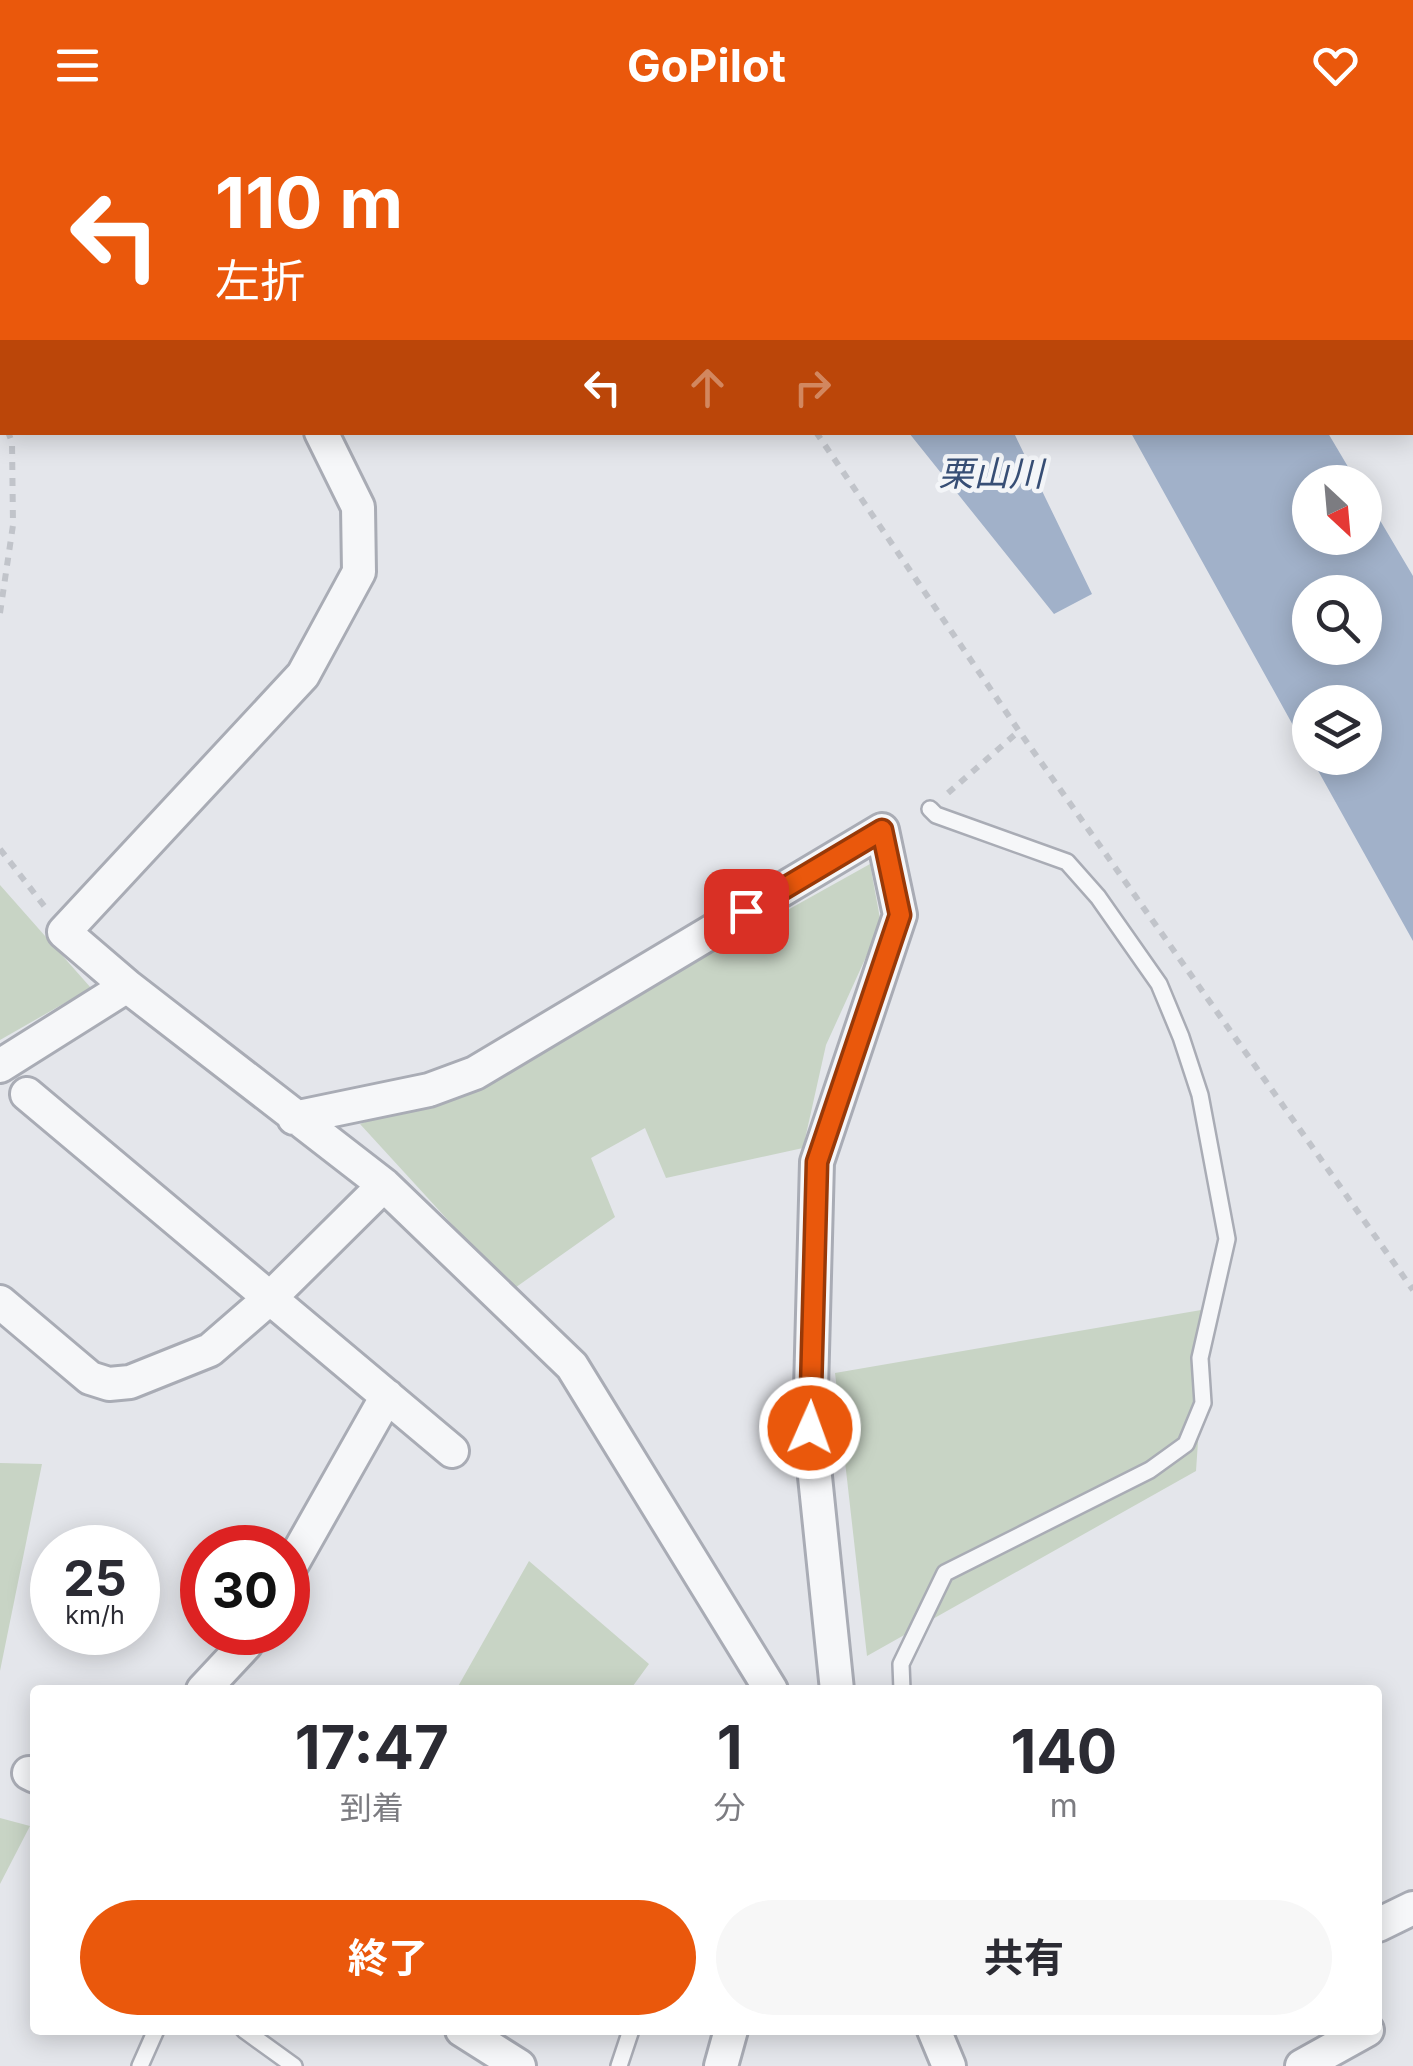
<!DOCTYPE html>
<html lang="ja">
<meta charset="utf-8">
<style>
body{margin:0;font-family:Inter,"Noto Sans JP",sans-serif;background:#f7f7f7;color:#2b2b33;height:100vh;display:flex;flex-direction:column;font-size:38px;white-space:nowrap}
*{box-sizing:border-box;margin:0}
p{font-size:32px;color:#7c7c81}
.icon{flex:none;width:55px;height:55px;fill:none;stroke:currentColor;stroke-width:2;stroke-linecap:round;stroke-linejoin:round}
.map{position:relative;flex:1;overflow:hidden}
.drawer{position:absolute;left:30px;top:1555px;width:1352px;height:350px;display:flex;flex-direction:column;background:#fff;border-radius:10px;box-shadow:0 5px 25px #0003}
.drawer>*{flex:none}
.top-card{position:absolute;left:0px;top:0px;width:1415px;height:305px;box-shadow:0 5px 25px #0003;background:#ea580c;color:#fff;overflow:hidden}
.needle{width:65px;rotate:154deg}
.controls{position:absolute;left:1292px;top:335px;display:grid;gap:20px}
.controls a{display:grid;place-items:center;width:90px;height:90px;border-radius:50%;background:#fff;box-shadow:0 5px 25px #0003;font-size:50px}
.speed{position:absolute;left:30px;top:1395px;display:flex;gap:20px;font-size:50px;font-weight:700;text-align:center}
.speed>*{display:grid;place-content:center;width:130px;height:130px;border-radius:50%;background:#fff;box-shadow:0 5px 25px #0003;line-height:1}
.speed small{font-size:25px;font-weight:400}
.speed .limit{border:15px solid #d22;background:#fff;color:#111}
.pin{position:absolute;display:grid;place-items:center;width:85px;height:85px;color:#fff;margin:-42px;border-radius:20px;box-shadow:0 5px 15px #0006}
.me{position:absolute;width:110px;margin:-55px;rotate:2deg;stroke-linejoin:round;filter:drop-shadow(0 0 8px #0008)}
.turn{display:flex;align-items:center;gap:35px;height:210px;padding:0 50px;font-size:45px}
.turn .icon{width:130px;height:130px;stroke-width:2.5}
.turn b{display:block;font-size:70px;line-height:85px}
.lanes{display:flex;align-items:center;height:95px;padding:0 50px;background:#0003;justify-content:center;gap:50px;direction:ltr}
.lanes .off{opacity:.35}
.eta{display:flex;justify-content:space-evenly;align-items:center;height:170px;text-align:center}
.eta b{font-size:60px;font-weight:700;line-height:70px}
.action{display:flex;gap:20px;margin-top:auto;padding:20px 50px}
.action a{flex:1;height:115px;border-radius:60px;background:#ea580c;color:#fff;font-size:40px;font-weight:700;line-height:115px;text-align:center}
.action a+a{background:#f7f7f7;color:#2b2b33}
header{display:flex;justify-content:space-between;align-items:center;height:130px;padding:0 50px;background:#ea580c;color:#fff;font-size:45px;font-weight:700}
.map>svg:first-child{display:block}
.green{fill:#c8d4c5}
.water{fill:#a1b1c9;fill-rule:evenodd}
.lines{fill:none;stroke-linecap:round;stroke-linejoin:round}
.service-casing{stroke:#a9acb5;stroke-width:20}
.minor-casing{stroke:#a9acb5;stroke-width:38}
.path{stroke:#c1c4ca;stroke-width:6;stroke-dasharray:8 8;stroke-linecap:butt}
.service{stroke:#f6f7f9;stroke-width:15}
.minor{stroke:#f6f7f9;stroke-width:32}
.route-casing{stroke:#983908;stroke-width:25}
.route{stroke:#ea580c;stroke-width:18}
.labels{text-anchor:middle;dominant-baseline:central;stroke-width:9;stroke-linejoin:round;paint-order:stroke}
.water-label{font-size:35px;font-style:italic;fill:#374e75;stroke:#f3f5f8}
</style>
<header><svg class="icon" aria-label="menu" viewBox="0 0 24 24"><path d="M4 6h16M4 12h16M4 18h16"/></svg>GoPilot<svg class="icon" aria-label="heart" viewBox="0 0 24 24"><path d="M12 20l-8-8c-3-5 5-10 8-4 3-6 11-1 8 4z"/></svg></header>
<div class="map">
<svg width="1413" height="1936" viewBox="0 0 1413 1936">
<rect width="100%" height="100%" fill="#e4e6eb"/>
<path class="green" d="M870,734L881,794L826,915L803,1018L666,1048L645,998L591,1028L615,1087L512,1160L360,994L499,941Z
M0,755L91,858L0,910Z
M1207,1179L1196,1341L867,1526L835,1243Z
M0,1333L42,1334L0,1541Z
M529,1431L649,1534L630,1560H456Z
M0,1688L30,1696L0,1754Z"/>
<path class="water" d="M961,0H1148L1150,2H963Z
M909,303H1014L1092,464L1054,484Z
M1131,303H1328L1357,352H1310V408H1365V365L1413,446V811L1311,628H1365V572H1310V626ZM1310,462H1365V518H1310Z"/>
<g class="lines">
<g class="service-casing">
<path id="service" d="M902,1560L901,1534L945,1443L1150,1340L1186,1314L1203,1273L1200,1228L1227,1109L1200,965L1181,907L1159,854L1098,767L1067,732L936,685L930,679
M244,1900L294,1936
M140,1936L156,1900
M619,1936L631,1900"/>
</g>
<g class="minor-casing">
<path id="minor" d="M395,2L397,0
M0,70L2,72
M321,302L358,377L359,442L303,545L64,802L127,856L384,1055L572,1236L771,1560
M0,936L127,856
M27,964L452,1321
M294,988L429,960L475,943L882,700L900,785L817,1032L810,1298L837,1560
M0,1172L90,1248L109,1254L130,1252L210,1220L270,1168L384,1055
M288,1441L387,1266
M203,1560L246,1514L253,1502
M29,1643L35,1646
M1378,1795L1413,1778
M462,1900L519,1936
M934,1900L949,1936
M721,1936L731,1900
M1302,1936L1367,1900"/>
</g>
<path class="path" d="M609,0L610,2
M1302,0L1304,2
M1412,160L1413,161
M0,287L2,292
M816,302L1019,601L1413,1160
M0,483L13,395L12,312L8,302
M948,663L1019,601
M0,719L45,777"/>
<use href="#service" class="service"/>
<use href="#minor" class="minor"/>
</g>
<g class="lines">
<g class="route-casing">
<path id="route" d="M746,781L882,700L900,785L817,1032L810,1298"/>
</g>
<use href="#route" class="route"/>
</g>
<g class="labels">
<g class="water-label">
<text x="991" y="343">栗山川</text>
</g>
</g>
</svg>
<div class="controls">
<a><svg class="needle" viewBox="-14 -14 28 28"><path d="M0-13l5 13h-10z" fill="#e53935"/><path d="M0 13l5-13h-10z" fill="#7c7c81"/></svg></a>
<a><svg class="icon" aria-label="search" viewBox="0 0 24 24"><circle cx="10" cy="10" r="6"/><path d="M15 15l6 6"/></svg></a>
<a><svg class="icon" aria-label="layers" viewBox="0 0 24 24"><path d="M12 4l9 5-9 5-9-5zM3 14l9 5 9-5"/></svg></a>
</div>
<div class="speed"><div>25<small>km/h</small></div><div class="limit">30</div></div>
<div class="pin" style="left:746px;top:781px;background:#d93025"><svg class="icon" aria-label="arrive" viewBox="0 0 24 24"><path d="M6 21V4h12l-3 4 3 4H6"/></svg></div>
<svg class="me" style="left:810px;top:1298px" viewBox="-20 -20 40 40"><circle r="17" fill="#ea580c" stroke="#fff" stroke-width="3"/><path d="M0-11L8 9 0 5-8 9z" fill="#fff"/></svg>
<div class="top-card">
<div class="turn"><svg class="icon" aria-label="left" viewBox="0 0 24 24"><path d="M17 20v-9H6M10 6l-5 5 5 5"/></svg><div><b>110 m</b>左折</div></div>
<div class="lanes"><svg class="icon" aria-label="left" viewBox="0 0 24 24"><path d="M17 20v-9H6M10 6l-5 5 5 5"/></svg><svg class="icon off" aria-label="ahead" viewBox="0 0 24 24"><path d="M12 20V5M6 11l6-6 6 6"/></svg><svg class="icon off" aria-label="right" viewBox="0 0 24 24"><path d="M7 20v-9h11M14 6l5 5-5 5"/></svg></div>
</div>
<section class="drawer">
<div class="eta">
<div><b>17:47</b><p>到着</p></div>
<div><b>1</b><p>分</p></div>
<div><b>140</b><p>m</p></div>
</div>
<div class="action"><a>終了</a><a>共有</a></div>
</section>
</div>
